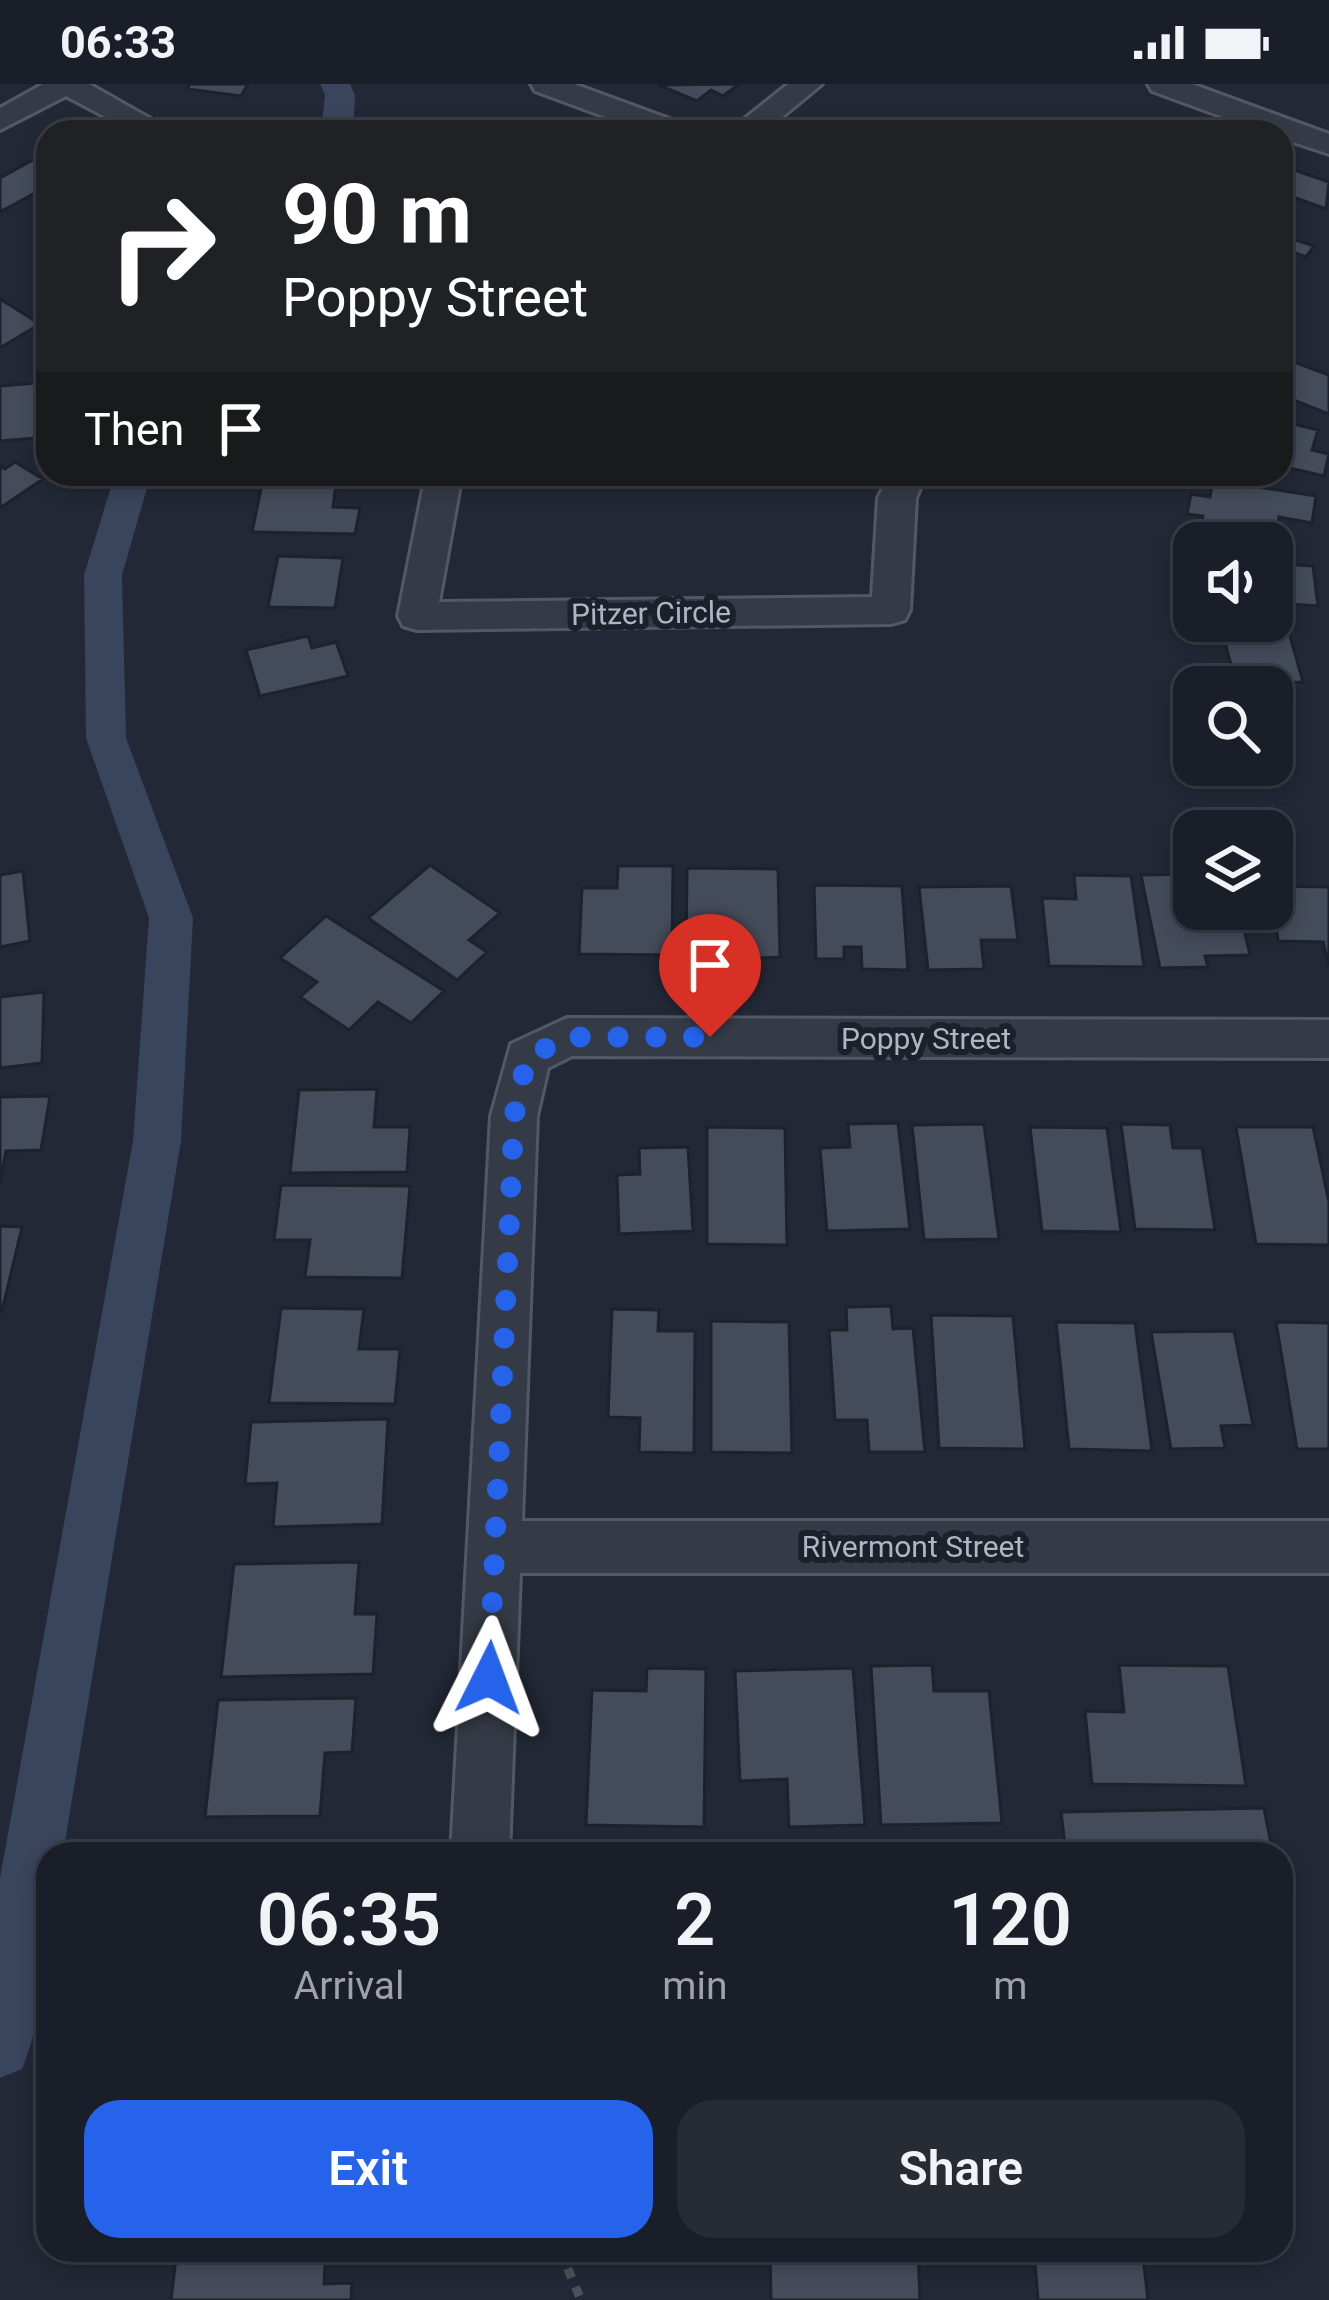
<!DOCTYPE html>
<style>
body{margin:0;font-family:Roboto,sans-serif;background:#272b34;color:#f1f3f6;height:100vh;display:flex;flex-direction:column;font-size:45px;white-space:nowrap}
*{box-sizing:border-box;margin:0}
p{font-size:39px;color:#9fa2a8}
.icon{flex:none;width:66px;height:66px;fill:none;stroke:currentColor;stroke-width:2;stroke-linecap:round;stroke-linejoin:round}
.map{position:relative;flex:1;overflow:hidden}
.panel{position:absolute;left:36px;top:1758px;width:1257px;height:420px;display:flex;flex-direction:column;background:#1a1e28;border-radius:36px;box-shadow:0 6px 18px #0003,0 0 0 3px #383c45}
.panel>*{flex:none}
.guide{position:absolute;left:36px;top:36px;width:1257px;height:366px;border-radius:36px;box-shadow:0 6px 18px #0003,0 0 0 3px #383c45;background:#202124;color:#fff;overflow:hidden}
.fabs{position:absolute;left:1173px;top:438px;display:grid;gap:24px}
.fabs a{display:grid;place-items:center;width:120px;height:120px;border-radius:24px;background:#1a1e28;box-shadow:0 6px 18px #0003,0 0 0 3px #383c45;font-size:60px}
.pin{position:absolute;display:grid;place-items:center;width:102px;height:102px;color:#fff;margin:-123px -51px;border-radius:50% 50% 50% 0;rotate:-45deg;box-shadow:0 0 12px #0007}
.pin .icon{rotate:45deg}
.me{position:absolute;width:132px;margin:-66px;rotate:3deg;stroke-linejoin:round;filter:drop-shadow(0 0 9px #0008)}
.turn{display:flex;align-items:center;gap:42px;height:252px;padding:0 48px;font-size:54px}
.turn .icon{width:156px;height:156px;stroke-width:2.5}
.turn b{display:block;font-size:84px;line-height:102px}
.then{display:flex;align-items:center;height:114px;padding:0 48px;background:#0003;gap:24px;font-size:45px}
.eta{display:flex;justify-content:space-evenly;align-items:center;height:204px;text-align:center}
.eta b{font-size:72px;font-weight:600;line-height:84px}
.action{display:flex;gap:24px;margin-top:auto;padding:24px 48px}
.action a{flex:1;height:138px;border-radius:36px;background:#2563eb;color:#fff;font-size:48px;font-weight:600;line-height:138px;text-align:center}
.action a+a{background:#272b34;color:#f1f3f6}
.status{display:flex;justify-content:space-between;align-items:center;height:84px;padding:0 60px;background:#1a1e28;direction:ltr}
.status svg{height:33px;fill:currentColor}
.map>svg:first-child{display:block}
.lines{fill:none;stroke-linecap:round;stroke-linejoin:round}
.canal{fill:#39445d;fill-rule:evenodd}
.building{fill:#444b5a;stroke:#1d222c;stroke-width:3}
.minor-casing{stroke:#535864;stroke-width:6}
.path{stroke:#465358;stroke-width:9;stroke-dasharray:10 10;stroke-linecap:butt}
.minor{fill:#353b46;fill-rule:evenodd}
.route{stroke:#2563eb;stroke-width:21;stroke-dasharray:0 37.8}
.labels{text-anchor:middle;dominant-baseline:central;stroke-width:12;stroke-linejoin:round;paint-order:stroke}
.street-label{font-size:30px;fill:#b0b5c2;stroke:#1b202a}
</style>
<div class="status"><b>06:33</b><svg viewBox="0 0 49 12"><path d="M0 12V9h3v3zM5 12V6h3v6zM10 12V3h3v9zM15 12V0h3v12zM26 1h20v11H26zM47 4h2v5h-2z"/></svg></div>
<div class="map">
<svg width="1329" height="2216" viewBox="0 0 1329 2216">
<rect width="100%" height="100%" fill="#222835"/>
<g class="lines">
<path class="canal" d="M320,0H350L355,11L353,48H321L325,11Z
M115,390H151L122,491L126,654L193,834L181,1057L63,1770H48C48,1841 49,1918 22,1985L0,1994V1794L133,1057L149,834L86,654L84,491Z"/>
</g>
<path class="building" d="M190,0H248L241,12L187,5Z
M739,0L723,12L711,6L697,17L659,1Z
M42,71L48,74V102L0,128V94Z
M1283,82L1329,98L1326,125L1285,110L1281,114Z
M1281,151L1314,162L1306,173L1290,167L1281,179Z
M0,215L40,240L0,264Z
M1294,278L1329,291V330L1281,311V294Z
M48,298V353L0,357V302Z
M1281,337L1318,346L1312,366L1329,370L1324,392L1281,382Z
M15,378L43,395L0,424V382L5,385Z
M1213,396L1316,412L1312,439L1279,433L1276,454L1202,442L1203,432L1187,430L1191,410L1210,413Z
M262,400L336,401L333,423L360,424L355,450L252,448Z
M1272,468L1281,469L1283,480L1313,482L1318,522L1275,519Z
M278,472L343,474L335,524L268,523Z
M1288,545L1303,598L1236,600L1222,547Z
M308,552L312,564L336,558L348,592L260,612L246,566Z
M430,781L500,829L469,856L487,868L457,896L368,834Z
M618,782H673L672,871L579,870L582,804H617Z
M687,784L778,785L780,873L686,878Z
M23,787L30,857L0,863V791Z
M1194,790V825H1239L1250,871L1205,872L1208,883L1160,884L1141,791Z
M1074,791L1131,792L1144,883L1049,882L1042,814L1076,815Z
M814,801L902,802L908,886L862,885L861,863H844V875H816Z
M1011,802L1018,856H981L984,885L928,886L919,803Z
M1272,802L1329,803V882L1323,858L1278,857Z
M326,832L444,907L411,939L378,918L349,946L300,913L317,898L280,874Z
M44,908L42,979L0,984V913Z
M377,1005L374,1043H410L407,1088L290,1089L299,1006Z
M50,1012L41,1066L6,1067L0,1099V1013Z
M898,1039L910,1145L827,1147L820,1064L850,1063L848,1040Z
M984,1040L999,1155L924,1156L912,1041Z
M1121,1040L1170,1041L1173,1064H1202L1215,1146L1135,1145Z
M707,1043L785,1044L787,1161L707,1160Z
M1030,1043L1107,1044L1121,1148L1042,1147Z
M1236,1043H1313L1329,1118V1161L1256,1160Z
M688,1063L693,1147L619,1150L617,1091L640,1090L639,1064Z
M281,1101L410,1102L402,1194L305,1193L310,1156H274Z
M0,1142L22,1143L2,1227H0Z
M891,1222L893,1245L913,1244L925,1368H869L867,1336H835L829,1246H847L846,1223Z
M281,1224L364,1225L359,1265H400L395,1320L269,1319Z
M612,1225L659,1226L658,1247H695L694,1369L639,1368L640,1334L608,1333Z
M931,1231L1013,1232L1025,1365L939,1364Z
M711,1237L789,1238L792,1369L711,1368Z
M1056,1238L1135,1239L1152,1367L1069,1365Z
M1276,1238L1329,1239V1365H1297Z
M1234,1247L1253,1341L1221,1342L1225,1364L1171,1365L1151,1248Z
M388,1335L382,1440L273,1443L277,1399L245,1400L251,1338Z
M359,1478L355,1530H377L373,1590L221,1593L234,1480Z
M932,1581L934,1607H989L1002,1739L881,1741L871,1582Z
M1119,1581L1228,1582L1246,1702L1092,1700L1085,1627L1124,1628Z
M647,1584L706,1585L704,1743L586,1741L592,1606L646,1607Z
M853,1584L865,1741L789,1743L787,1695L740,1697L735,1587Z
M356,1614L352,1668L325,1669L320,1732L205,1733L218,1616Z
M1264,1724L1273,1770H1066L1061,1728Z
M177,2166H326L324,2200L352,2199L351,2216H171Z
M770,2166H918L920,2216H771Z
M1034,2166H1237L1238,2173H1143L1148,2216H1038Z"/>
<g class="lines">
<g class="minor-casing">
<path id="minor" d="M43,0H89L174,48H134L66,12L0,46V24Z
M531,0H574L686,41L691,48H646L535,7Z
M788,0H822L764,48H728Z
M1148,0H1192L1329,50V70L1281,54V48H1264L1152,7Z
M426,390H462L439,518L872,513L878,414L890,390H926L916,414L910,526L905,536L891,540L417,546L403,542L398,532Z
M567,934L1329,936V974L572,972L548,984L537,1032L522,1437H1329V1489H520L509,1770H451L491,1032L511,960Z"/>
</g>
<path class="path" d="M560,2166L581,2216"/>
<use href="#minor" class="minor"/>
</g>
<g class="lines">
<path class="route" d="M489,1594L514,1032L527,974L567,953H710"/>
</g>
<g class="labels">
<g class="street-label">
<text transform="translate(651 529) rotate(-1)">Pitzer Circle</text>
<text x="926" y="954">Poppy Street</text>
<text x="913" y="1462">Rivermont Street</text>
</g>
</g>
</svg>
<div class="fabs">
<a><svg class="icon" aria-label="sound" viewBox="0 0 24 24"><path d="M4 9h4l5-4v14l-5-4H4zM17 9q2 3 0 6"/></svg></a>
<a><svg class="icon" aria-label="search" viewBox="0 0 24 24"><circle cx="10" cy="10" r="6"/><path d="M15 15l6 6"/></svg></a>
<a><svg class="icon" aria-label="layers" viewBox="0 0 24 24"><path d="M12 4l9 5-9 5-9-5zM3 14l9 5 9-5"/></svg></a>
</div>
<div class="pin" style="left:710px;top:953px;background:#d93025"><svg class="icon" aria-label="arrive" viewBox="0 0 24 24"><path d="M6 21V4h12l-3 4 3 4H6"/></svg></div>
<svg class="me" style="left:489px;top:1594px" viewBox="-20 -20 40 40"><path d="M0-17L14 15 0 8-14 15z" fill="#2563eb" stroke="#fff" stroke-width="4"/></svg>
<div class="guide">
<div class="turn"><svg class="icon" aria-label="right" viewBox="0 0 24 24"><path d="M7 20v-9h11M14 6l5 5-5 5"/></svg><div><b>90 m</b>Poppy Street</div></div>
<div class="then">Then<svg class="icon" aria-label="arrive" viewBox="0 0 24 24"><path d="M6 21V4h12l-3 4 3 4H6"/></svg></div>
</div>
<section class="panel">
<div class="eta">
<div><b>06:35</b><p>Arrival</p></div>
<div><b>2</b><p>min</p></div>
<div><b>120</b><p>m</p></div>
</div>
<div class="action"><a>Exit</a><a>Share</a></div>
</section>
</div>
